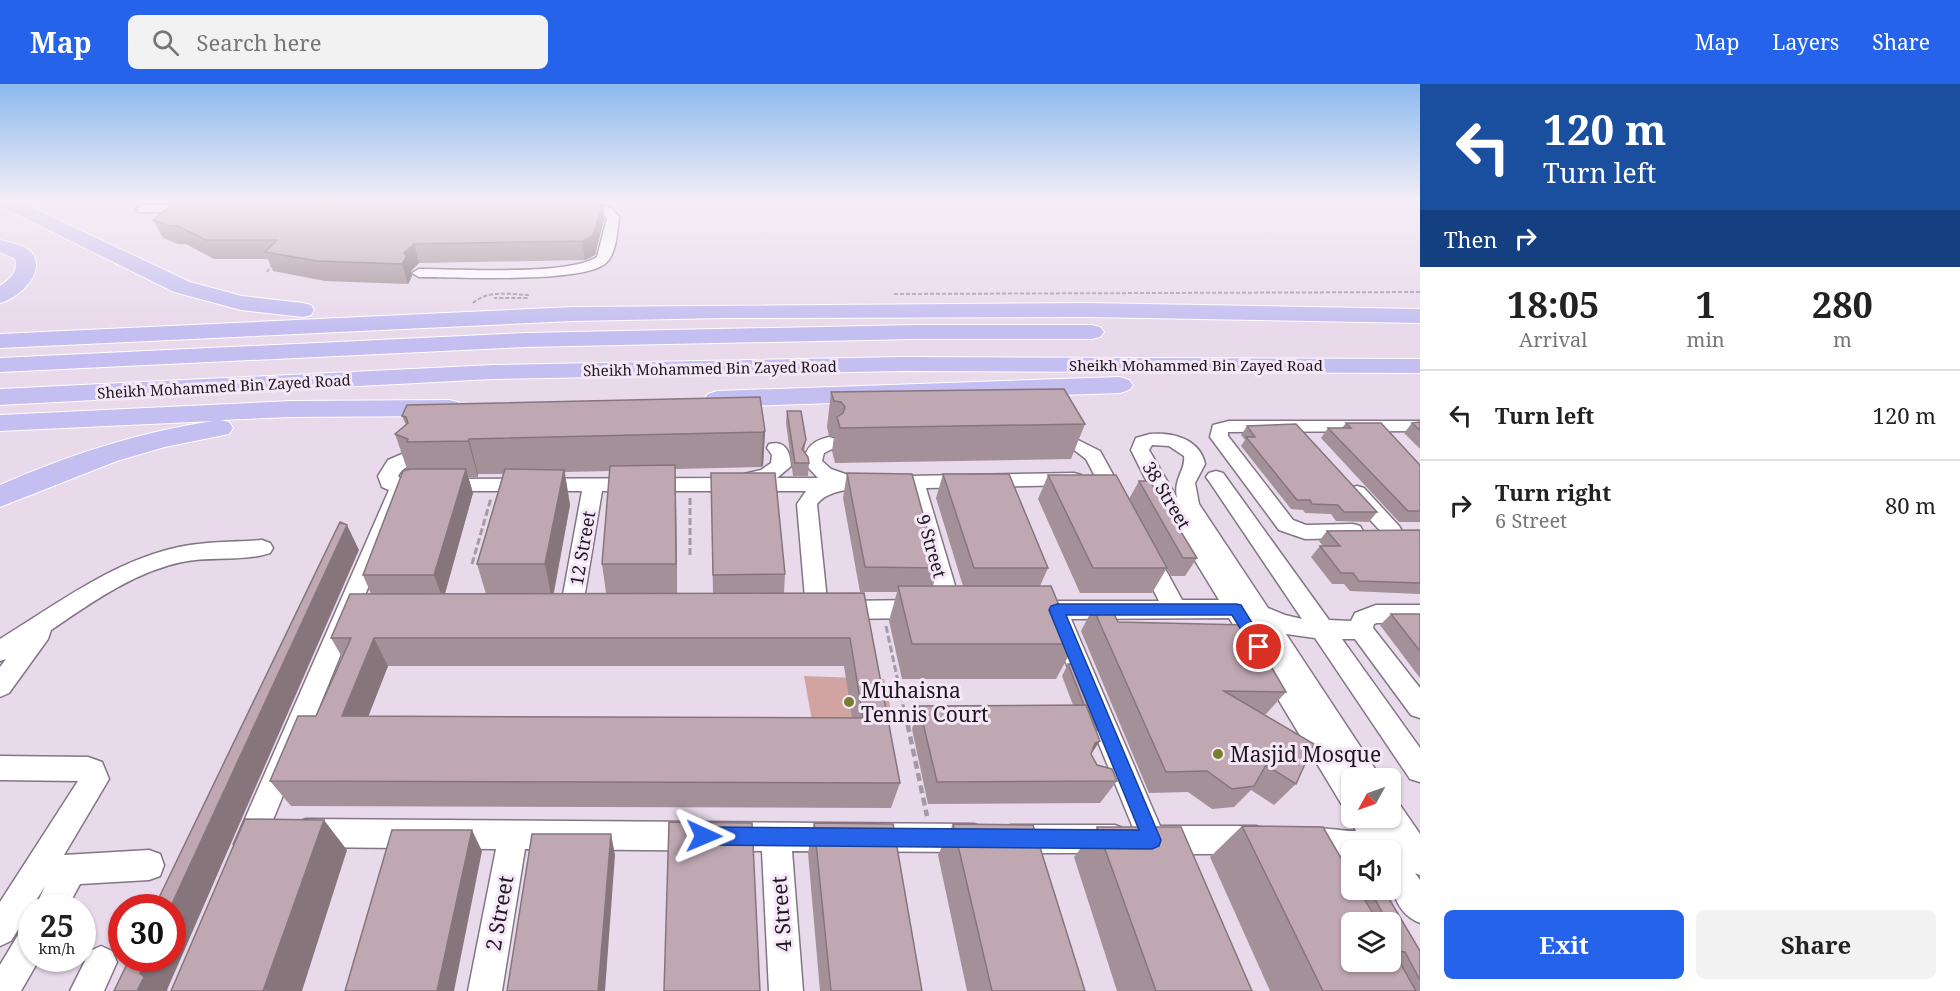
<!DOCTYPE html>
<style>
body{margin:0;font-family:"Noto Serif",serif;background:#f2f2f2;color:#222;height:100vh;display:flex;flex-direction:column;font-size:22px;white-space:nowrap}
*{box-sizing:border-box;margin:0}
p{font-size:20px;color:#767676}
.icon{flex:none;width:33px;height:33px;fill:none;stroke:currentColor;stroke-width:2;stroke-linecap:round;stroke-linejoin:round}
.map{position:relative;flex:1;overflow:hidden}
.panel{display:flex;flex-direction:column;background:#fff;width:540px}
.panel>*{flex:none}
.top-card{background:#1a4fa0;color:#fff;overflow:hidden}
.needle{width:39px;rotate:230deg}
.controls{position:absolute;left:1341px;top:684px;display:grid;gap:12px}
.controls a{display:grid;place-items:center;width:60px;height:60px;border-radius:9px;background:#fff;box-shadow:0 2px 4px #0004;font-size:30px}
.speed{position:absolute;left:18px;top:810px;display:flex;gap:12px;font-size:30px;font-weight:700;text-align:center}
.speed>*{display:grid;place-content:center;width:78px;height:78px;border-radius:50%;background:#fff;box-shadow:0 2px 4px #0004;line-height:1}
.speed small{font-size:15px;font-weight:400}
.speed .limit{border:9px solid #d22;background:#fff;color:#111}
.pin{position:absolute;display:grid;place-items:center;width:51px;height:51px;color:#fff;margin:-26px;border:3px solid #fff;border-radius:50%;box-shadow:0 2px 6px #0007}
.me{position:absolute;width:66px;margin:-33px;rotate:91deg;stroke-linejoin:round;filter:drop-shadow(0 0 4px #0008)}
.turn{display:flex;align-items:center;gap:21px;height:126px;padding:0 24px;font-size:27px}
.turn .icon{width:78px;height:78px;stroke-width:2.5}
.turn b{display:block;font-size:42px;line-height:51px}
.then{display:flex;align-items:center;height:57px;padding:0 24px;background:#0003;gap:12px;font-size:22px}
.eta{display:flex;justify-content:space-evenly;align-items:center;height:102px;text-align:center}
.eta b{font-size:36px;font-weight:700;line-height:42px}
.button{display:flex;gap:12px;margin-top:auto;padding:12px 24px}
.button a{flex:1;height:69px;border-radius:9px;background:#2563eb;color:#fff;font-size:24px;font-weight:700;line-height:69px;text-align:center}
.button a+a{background:#f2f2f2;color:#222}
ul{padding:0;list-style:none}
li{display:flex;align-items:center;gap:18px;height:90px;padding:0 24px;border-top:2px solid #e0e0e0}
li div{flex:1}
li b{display:block;font-size:22px}
li em{font-style:normal}
header{display:flex;align-items:center;gap:36px;box-sizing:border-box;height:84px;padding:0 30px;background:#2563eb;color:#fff}
header strong{font-size:28px}
nav{display:flex;gap:33px;margin-inline-start:auto;font-size:21px}
.search{width:420px;height:54px;background:#f2f2f2;display:flex;align-items:center;gap:15px;box-sizing:border-box;padding:0 21px;border-radius:9px;color:#767676;font-size:22px}
main{display:flex;flex:1;min-height:0}
.map>svg:first-child{display:block}
.green{fill:#d1a3a1}
.lines{fill:none;stroke-linecap:round;stroke-linejoin:round}
.minor-casing{stroke:#837586;stroke-width:3}
.highway-casing{stroke:#fff;stroke-width:2}
.path-far2{stroke:#a599a7;stroke-width:2;stroke-dasharray:4 2;stroke-linecap:butt}
.path-far1{stroke:#a599a7;stroke-width:3;stroke-dasharray:7 3;stroke-linecap:butt}
.path{stroke:#a599a7;stroke-width:4.5;stroke-dasharray:8 4.5;stroke-linecap:butt}
.minor{fill:#fff;fill-rule:evenodd}
.highway{fill:#c4bff0;fill-rule:evenodd}
.wall{fill:#a49098;fill-rule:evenodd}
.shaded-wall{fill:#86767c}
.building{fill:#bfa8b1;stroke:#86767c;stroke-width:1.5;fill-rule:evenodd}
.route{fill:#2563eb;stroke:#184099;stroke-width:1.5}
.poi-dot{fill:#76802c;stroke:#f5e6f8;stroke-width:2}
.labels{text-anchor:middle;dominant-baseline:central;stroke-width:6;stroke-linejoin:round;paint-order:stroke}
.far-street-label{font-size:15px;fill:#1d181e;stroke:#f5e6f8}
.street-label{font-size:18px;fill:#1d181e;stroke:#f5e6f8}
.near-poi-label{font-size:21px;fill:#1d181e;stroke:#f5e6f8;text-anchor:start}
.near-street-label{font-size:21px;fill:#1d181e;stroke:#f5e6f8}
</style>
<header>
<strong>Map</strong>
<div class="search"><svg class="icon" aria-label="search" viewBox="0 0 24 24"><circle cx="10" cy="10" r="6"/><path d="M15 15l6 6"/></svg>Search here</div>
<nav><a>Map</a><a>Layers</a><a>Share</a></nav>
</header>
<main>
<div class="map">
<svg width="1420" height="907" viewBox="0 0 1420 907">
<rect width="100%" height="100%" fill="#e8d9eb"/>
<path class="green" d="M804,592L884,595L894,640L813,642Z"/>
<g class="lines">
<g class="minor-casing">
<path id="minor" d="M589,117L611,124L619,133C617,147 617,167 607,178C588,200 453,193 419,193L412,189L419,185C458,185 568,192 597,173L607,134L603,130L585,124L583,121Z
M142,121H195L201,125L195,129L138,128L136,125Z
M1229,337H1420V347L1228,348V352L1293,436L1306,441L1353,440L1360,442L1363,447L1360,452L1353,454L1305,455L1279,446L1210,353L1213,341Z
M1150,350C1173,348 1200,355 1205,380L1195,399L1199,420L1268,524L1285,531L1302,535L1209,397L1206,393L1209,389L1216,387L1223,389L1329,536L1351,537L1355,529L1376,521H1420V539H1377L1374,540L1373,544L1420,604V634L1411,631L1355,555H1342L1420,664V698L1410,695L1315,554L1286,550L1381,694H1352V725L1342,721L1229,534L1071,535L1160,742H1256L1266,746L1271,756L1266,766L1256,770H1152L1142,766L1049,537L1051,535L1025,532L1022,526L1025,520L1033,517H1159L1136,472L1139,466L1147,464L1155,466L1182,516H1219L1147,398L1131,366L1136,354ZM1152,361L1169,362L1184,372C1186,386 1173,394 1177,414L1149,366Z
M829,353L836,355L838,359L836,363L824,369L822,377L831,385L854,393L1074,389L1081,391L1084,395L1081,399L1074,401L926,404L962,525L959,531L951,534L943,531L940,525L906,405C881,405 833,399 817,420L828,526L825,532L817,535L809,532L806,526L797,420L806,407H602L582,527L579,533L571,536L563,533L560,527L582,407H443L436,406L433,401L436,396L443,395L741,394L744,390L761,386L771,379L772,371L767,364L769,360C786,356 790,368 791,382L777,394H818L803,378C807,362 813,357 829,353Z
M1078,356L1100,367L1127,416L1124,421L1117,423L1110,421L1086,375L1069,362L1071,358Z
M409,367L416,369L418,373C413,382 403,382 398,392L412,405L406,411L259,770L249,774L239,770L234,760L389,406L382,403L378,392L388,376Z
M1357,402L1364,404L1399,442L1402,447L1399,452L1392,454L1385,452L1350,414L1347,409L1350,404Z
M262,456L270,459L273,464L270,469C242,478 210,472 182,478C134,488 91,519 51,546L48,555L9,609L0,613V583L6,575L0,577V555C57,520 113,477 179,463C206,457 235,458 262,456Z
M921,516L929,519L932,525L929,531L921,534L841,535L833,532L830,526L833,520L841,517Z
M0,672L88,673L102,678L109,695L64,771L149,766L160,770L164,781L160,792L149,796L80,800L67,824H35L45,802L11,857L0,862V818L78,697L0,696Z
M1390,718L1400,721L1420,750V791L1415,789L1420,796V839C1390,827 1390,794 1390,766H1352V776L1328,775L1295,767L1290,757L1295,747C1311,740 1338,747 1356,747L1350,734L1352,730V734H1390Z
M306,735L974,740L984,744L989,754L984,764L974,768L792,767L803,907H769L762,767L525,765L502,907H468L496,765L306,763L296,759L292,749L296,739Z
M1011,741H1115L1125,745L1130,755L1125,765L1115,769H1011L1001,765L996,755L1001,745Z
M32,841V874H40L21,907H0V881L21,846Z
M101,862L112,867L117,878L104,907H70L90,867Z"/>
</g>
<g class="highway-casing">
<path id="highway" d="M0,117H18L190,198L242,212L303,219L311,221L314,226L311,231L303,233L241,226L174,208L0,122Z
M0,156C10,159 23,160 30,167C49,187 19,214 0,219V202C10,195 19,187 15,175L0,168Z
M1087,219L1420,225V239L1087,233L725,234L573,237L0,264V250L573,223Z
M914,241H1092L1100,243L1104,248L1100,253L1092,255H914L526,263L0,288V274L526,249Z
M903,273L1420,275V289L903,287L493,295L0,321V305L493,281Z
M1120,293L1129,296L1133,301L1129,306L1120,309L717,323L708,320L704,315L708,310L717,307Z
M449,316L458,318L462,324L458,330L449,332L292,333L221,336L229,338L233,344L229,350L165,363L117,377L0,423V401C68,371 139,348 213,337L0,347V331L292,317Z"/>
</g>
<path class="path-far2" d="M267,188L273,180
M894,210L1420,208
M473,219C488,206 509,210 528,211L527,214H494"/>
<path class="path-far1" d="M690,414V472
M472,480L491,414
M886,542L905,630"/>
<path class="path" d="M905,628L927,732"/>
<use href="#minor" class="minor"/>
<use href="#highway" class="highway"/>
</g>
<path class="wall" d="M200,117H603L604,135L595,171L585,176L419,179L411,187L412,192L408,200L325,197L273,187L268,175H214L186,160H178L163,154L153,136Z
M831,308L1085,340L1071,375L835,379L832,367L834,353L829,352L827,343Z
M787,327L806,356L804,368L809,379L808,392H793L786,339Z
M402,332L765,347L763,382L761,383L675,385L676,416L677,509H713L711,389L785,490L784,509H864L900,699L891,724L291,722L270,697L316,632L342,573L331,554L371,510L363,491L407,385L395,350L406,341ZM610,387L602,480L606,509H554L570,421L565,388ZM478,390H503L477,480L486,510H445L473,409L468,393H478ZM388,582H844L852,634L368,632Z
M1420,338V365L1404,349L1412,339Z
M1346,339L1420,381V438H1399L1321,354L1328,344H1342Z
M1247,342L1377,428L1369,438L1336,437L1331,430L1305,429L1303,426L1291,425L1241,362L1245,356L1241,351Z
M847,389L938,484L933,502H963L936,414L943,390L1048,484L1040,502L1075,560L1056,595H902L889,537L897,508H860L843,414Z
M1048,391L1167,484L1152,509H1080L1038,415Z
M1139,397L1197,474L1185,492H1171L1129,415Z
M1420,446V510L1350,507L1344,500H1332L1311,473L1320,462H1323L1319,457L1327,447Z
M1093,524L1118,538L1286,608L1266,630H1263L1296,700L1274,721L1251,706L1234,723L1212,725L1188,708L1149,709L1081,547Z
M1391,530H1420V594L1380,541Z
M1068,580L1102,640L1097,648L1091,670L1097,681L1117,697L1100,719L928,720L912,645L919,622L1073,621L1062,592Z
M814,739L922,907H820L808,769Z
M953,740L1085,907H967L938,771Z
M1242,742L1343,778L1352,772V806H1384L1420,867V907H1270L1210,773ZM1352,838H1390V878Z
M1097,743L1252,907H1117L1074,773Z"/>
<path class="shaded-wall" d="M603,117L604,135L595,171L585,176L582,157Z
M414,160L419,179L411,187L412,192L408,200L402,180L404,169Z
M765,347L763,382L761,383L763,348Z
M469,355L478,390V393L468,357Z
M675,381L676,416L677,515L676,480Z
M466,385L473,409L443,516L434,491Z
M564,386L570,421L552,516L545,480Z
M347,441L359,466L167,906L168,907H137L140,889L146,874H172V824H170Z
M374,554L388,582L358,659L342,632Z
M1100,657L1085,679L1095,659Z
M324,736L347,766L302,907H263Z
M472,746L482,767L454,907H437Z
M611,750L615,771L605,907H598Z"/>
<path class="building" d="M200,117L300,118L603,117L593,152L582,157L414,160L404,169L407,172L402,180L317,177L265,168L277,156H206L177,142H168L153,136L174,119Z
M1064,305L1085,340L840,344L837,333L843,329L845,323L841,318L834,317L831,308Z
M760,313L765,347L763,348L469,355L468,357L407,358L408,355L395,350L408,339L406,333L402,332L407,321Z
M787,327H801L806,356L802,365L808,373L809,379H795Z
M1420,338V346L1412,339Z
M1346,339H1381L1420,381V427H1408L1328,344H1351Z
M1296,340L1377,428H1344L1338,421L1312,420L1310,416H1297L1246,353H1255L1247,342Z
M675,381L676,480H602L610,382Z
M410,385H466L434,491H363L403,387Z
M505,385L564,386L545,480H477Z
M711,389H775L785,490L713,491Z
M847,389L912,390L938,484L865,483Z
M943,390H1009L1048,484H974Z
M1048,391H1116L1167,484H1093Z
M1139,397H1150L1197,474H1183Z
M340,438L347,441L170,824H154Z
M1420,446V499L1359,497L1353,489H1341L1320,462H1340L1327,447Z
M898,502H1051L1075,560H912Z
M864,509L900,699L270,697L298,632H316L351,554H331L350,510ZM374,554H850L863,634L342,632Z
M1093,524H1111L1118,538L1247,541L1286,608L1224,607L1314,660L1296,700L1266,681L1254,702L1232,705L1207,687L1166,688Z
M1391,530H1420V567Z
M1068,580H1077L1102,640H1094L1086,621H1084Z
M1086,621L1100,657L1095,659L1091,670L1097,681L1112,685L1117,697L937,698L919,622Z
M245,735L324,736L263,907H171Z
M669,738L752,739L760,907H664Z
M814,739L893,740L922,907H831Z
M953,740L1033,741L1085,907H992Z
M1242,742L1323,743L1352,793V806H1359L1378,838H1352V878H1390V861L1416,907H1323Z
M1097,743H1181L1252,907H1156Z
M392,746H472L437,907H345Z
M532,750H611L598,907H507Z
M1370,806H1384L1420,867V896L1405,868L1397,867L1390,855V838H1381L1377,831L1382,830V828Z
M130,874H146L140,889L144,893L137,907H114Z"/>
<linearGradient id="sky" x2="0" y2="1"><stop stop-color="#8cbaee"/><stop offset="0.48" stop-color="#f5eef6"/><stop offset="1" stop-color="#f5eef6" stop-opacity="0"/></linearGradient>
<rect width="1420" height="244" fill="url(#sky)"/>
<path class="route" d="M1057,520H1236L1241,521L1267,563L1265,567L1259,569L1254,567L1232,531H1066L1161,756L1159,762L1152,765L704,761L697,759L695,752L697,746L704,743L1139,746L1049,526L1051,522Z"/>
<g class="poi-dot">
<circle cx="849" cy="618" r="6"/>
<circle cx="1218" cy="670" r="6"/>
</g>
<g class="labels">
<g class="far-street-label">
<text x="1196" y="281">Sheikh Mohammed Bin Zayed Road</text>
<text transform="translate(710 284) rotate(-1)">Sheikh Mohammed Bin Zayed Road</text>
<text transform="translate(224 302) rotate(-3)">Sheikh Mohammed Bin Zayed Road</text>
</g>
<g class="street-label">
<text transform="translate(1167 411) rotate(59)">38 Street</text>
<text transform="translate(932 462) rotate(74)">9 Street</text>
<text transform="translate(582 464) rotate(-80)">12 Street</text>
</g>
<g class="near-poi-label">
<text x="861" y="606">Muhaisna<tspan x="861" dy="24">Tennis Court</tspan></text>
<text x="1230" y="670">Masjid Mosque</text>
</g>
<g class="near-street-label">
<text transform="translate(499 829) rotate(-80)">2 Street</text>
<text transform="translate(781 830) rotate(-94)">4 Street</text>
</g>
</g>
</svg>
<div class="controls">
<a><svg class="needle" viewBox="-14 -14 28 28"><path d="M0-13l5 13h-10z" fill="#e53935"/><path d="M0 13l5-13h-10z" fill="#767676"/></svg></a>
<a><svg class="icon" aria-label="sound" viewBox="0 0 24 24"><path d="M4 9h4l5-4v14l-5-4H4zM17 9q2 3 0 6"/></svg></a>
<a><svg class="icon" aria-label="layers" viewBox="0 0 24 24"><path d="M12 4l9 5-9 5-9-5zM3 14l9 5 9-5"/></svg></a>
</div>
<div class="speed"><div>25<small>km/h</small></div><div class="limit">30</div></div>
<div class="pin" style="left:1259px;top:563px;background:#d93025"><svg class="icon" aria-label="arrive" viewBox="0 0 24 24"><path d="M6 21V4h12l-3 4 3 4H6"/></svg></div>
<svg class="me" style="left:704px;top:752px" viewBox="-20 -20 40 40"><path d="M0-17L14 15 0 8-14 15z" fill="#2563eb" stroke="#fff" stroke-width="4"/></svg>
</div>
<section class="panel">
<div class="top-card">
<div class="turn"><svg class="icon" aria-label="left" viewBox="0 0 24 24"><path d="M17 20v-9H6M10 6l-5 5 5 5"/></svg><div><b>120 m</b>Turn left</div></div>
<div class="then">Then<svg class="icon" aria-label="right" viewBox="0 0 24 24"><path d="M7 20v-9h11M14 6l5 5-5 5"/></svg></div>
</div>
<div class="eta">
<div><b>18:05</b><p>Arrival</p></div>
<div><b>1</b><p>min</p></div>
<div><b>280</b><p>m</p></div>
</div>
<ul>
<li><svg class="icon" aria-label="left" viewBox="0 0 24 24"><path d="M17 20v-9H6M10 6l-5 5 5 5"/></svg><div><b>Turn left</b></div><em>120 m</em></li>
<li><svg class="icon" aria-label="right" viewBox="0 0 24 24"><path d="M7 20v-9h11M14 6l5 5-5 5"/></svg><div><b>Turn right</b><p>6 Street</p></div><em>80 m</em></li>
</ul>
<div class="button"><a>Exit</a><a>Share</a></div>
</section>
</main>
